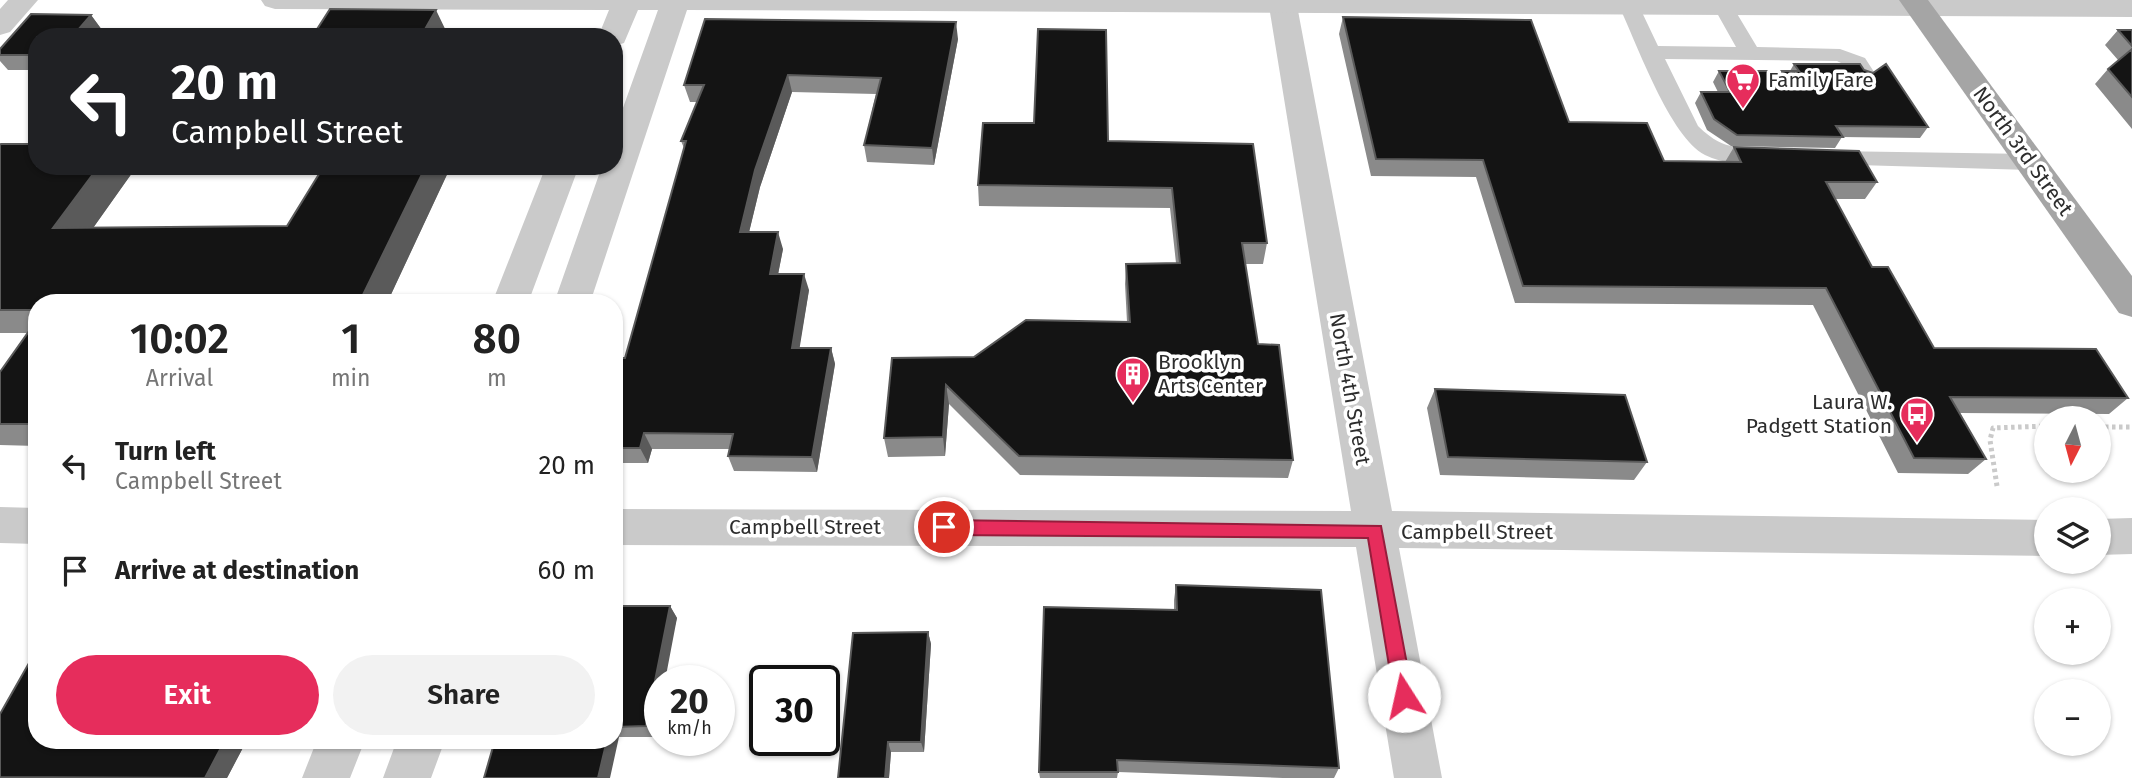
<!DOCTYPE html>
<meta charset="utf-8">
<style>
body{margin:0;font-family:"Fira Sans",sans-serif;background:#f2f2f2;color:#222;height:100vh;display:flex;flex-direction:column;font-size:26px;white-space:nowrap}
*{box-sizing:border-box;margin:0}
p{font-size:23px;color:#767676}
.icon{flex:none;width:38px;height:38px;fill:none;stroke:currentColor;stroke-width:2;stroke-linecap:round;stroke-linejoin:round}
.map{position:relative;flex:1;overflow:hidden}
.details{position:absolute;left:28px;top:294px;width:595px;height:455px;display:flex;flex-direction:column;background:#fff;border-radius:28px;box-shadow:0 2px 5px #0004}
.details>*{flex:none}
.hud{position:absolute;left:28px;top:28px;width:595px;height:147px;border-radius:28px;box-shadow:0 2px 5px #0004;background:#202124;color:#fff;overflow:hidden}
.needle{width:46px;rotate:186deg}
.controls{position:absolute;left:2034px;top:406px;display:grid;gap:14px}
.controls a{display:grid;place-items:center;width:77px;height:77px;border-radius:50%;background:#fff;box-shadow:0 2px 5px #0004;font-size:35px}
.speed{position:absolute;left:644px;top:665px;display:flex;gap:14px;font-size:35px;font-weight:700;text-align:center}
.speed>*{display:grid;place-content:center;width:91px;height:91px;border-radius:50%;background:#fff;box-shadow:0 2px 5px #0004;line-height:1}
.speed small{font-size:18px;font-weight:400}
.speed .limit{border:4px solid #111;border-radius:10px;background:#fff;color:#111}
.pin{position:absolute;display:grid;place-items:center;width:60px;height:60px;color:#fff;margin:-30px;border:4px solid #fff;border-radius:50%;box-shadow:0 2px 7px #0007}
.me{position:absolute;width:77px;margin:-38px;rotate:350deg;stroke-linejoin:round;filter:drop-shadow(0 0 5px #0008)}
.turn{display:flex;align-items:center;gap:24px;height:147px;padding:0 28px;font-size:32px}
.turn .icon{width:91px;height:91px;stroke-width:2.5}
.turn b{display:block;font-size:49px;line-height:60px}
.eta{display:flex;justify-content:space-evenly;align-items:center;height:119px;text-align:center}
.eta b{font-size:42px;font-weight:600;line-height:49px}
.action{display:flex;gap:14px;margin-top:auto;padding:14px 28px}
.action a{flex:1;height:80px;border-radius:42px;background:#e62d5c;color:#fff;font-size:28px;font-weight:600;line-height:80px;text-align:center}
.action a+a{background:#f2f2f2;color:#222}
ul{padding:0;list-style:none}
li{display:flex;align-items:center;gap:21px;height:105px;padding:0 28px}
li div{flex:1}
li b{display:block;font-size:26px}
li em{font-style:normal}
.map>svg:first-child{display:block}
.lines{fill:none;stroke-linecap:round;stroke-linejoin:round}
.path{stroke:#cacaca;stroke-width:5;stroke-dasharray:3.5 3.5;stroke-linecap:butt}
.service{fill:#cacaca;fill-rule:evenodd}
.minor{fill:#cacaca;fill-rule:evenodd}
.tertiary{fill:#cacaca;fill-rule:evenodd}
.primary{fill:#a5a5a5;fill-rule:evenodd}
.wall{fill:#8a8a8a}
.shaded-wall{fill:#5a5a5a}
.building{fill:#141414;stroke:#5a5a5a;stroke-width:2}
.route{fill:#e62d5c;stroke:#961d3c;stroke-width:2}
.labels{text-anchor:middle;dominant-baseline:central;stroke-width:7;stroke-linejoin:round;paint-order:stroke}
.poi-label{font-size:21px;fill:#2d2d2d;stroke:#fff;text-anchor:start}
.street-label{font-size:21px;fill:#2d2d2d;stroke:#fff}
</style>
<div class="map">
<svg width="2132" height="778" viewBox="0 0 2132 778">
<rect width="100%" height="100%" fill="#fff"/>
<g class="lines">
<path class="path" d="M2098,427H2130
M1997,486L1990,440L1993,428L2046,426"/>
<path class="service" d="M1629,0L1639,6L1658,46L1736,47L1713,6L1723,0L1730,2L1757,47L1840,49L1865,58L1876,75L1866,82L1859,80L1851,68L1837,61L1665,59L1698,126C1729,156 1738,142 1772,152L1775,157L1772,162L1764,165C1744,164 1723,164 1705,155C1670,137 1637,44 1619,6Z
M1831,151L2030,154L2038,157L2041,162L2038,167L2030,170L1823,164L1820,159L1823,154Z"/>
<path class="minor" d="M8,0H38L10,32L0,35V9Z
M1268,0H1296L1392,511L2046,520V556L1399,548L1442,778H1394L1356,547L614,545V509L1351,511Z
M0,507L37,508V544L0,543Z
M2132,518V554L2098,555V519Z"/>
<path class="tertiary" d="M261,0H2132V17L687,10L590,303H554L602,166H614V133L658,10H638L624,43L614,46V37H598L609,10L275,9L265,6Z
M546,166H579L528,303H492Z
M317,740H365L350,778H302Z
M397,740H445L431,778H383Z"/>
<path class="primary" d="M1899,0H1928L2132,276V317L2119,313Z"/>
</g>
<path class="wall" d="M91,15L102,30L37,37V70H8L0,61V49Z
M1343,17L1569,122L1664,161L1725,162L1734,147L1877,182L1865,199H1835L1872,267L1934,348L2128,398L2109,414L1960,413L1986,459L1968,474L1898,473L1813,305L1515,303L1476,177L1371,176L1339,34Z
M2118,30H2132V129L2095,84L2108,69L2118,60L2105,45Z
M958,39L934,165L867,162L864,145L876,94L792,92L760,187L749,232L783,249L778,274L809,290L799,348H831L835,364L817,472L734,471L728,456L729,449H652L648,463H614V358H625L684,148L681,141L697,102H690L684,85Z
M1794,64L1864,70L1928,127L1920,138L1842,137L1835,148L1731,146L1707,130L1695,103L1701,92H1718L1713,82L1719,71H1790Z
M1108,141L1267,243L1263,264H1245L1258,344L1293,460L1288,478L1020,475L949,404L945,456L888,457L884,438L974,357L1127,322L1125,284L1126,264L1176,263L1170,208L979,206L978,185Z
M0,145L137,166L93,228L287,226L324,166H451L387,303H37V446L0,445V372L27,333H0Z
M1435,389L1647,462L1634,480L1440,475L1427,408Z
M1176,585L1339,768L1334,778H1283L1118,772L1117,778H1040L1039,772L1174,610V600Z
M614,606H670L677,618L660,681V706L654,737H619L614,740Z
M928,632L931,644L924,752H891L889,778H838Z
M0,714L37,740H247L227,778H0Z"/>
<path class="shaded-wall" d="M436,10L448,35L424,31Z
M91,15L102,30L96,37H72Z
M956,22L958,39L934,165L932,148Z
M788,75L792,92L760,187L745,249L740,232L755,170Z
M99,166H137L76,252L53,228Z
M426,166H451L387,303H359Z
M778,232L783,249L775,290L770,274Z
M804,274L809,290L797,364L792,348Z
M831,348L835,364L817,472L812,457Z
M946,385L949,404L945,456L943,437Z
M644,433L652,449L648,463L640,448Z
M670,606L677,618L665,681H660V706L654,737L646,726Z
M928,632L931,644L924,752L921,742Z
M614,731L619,737L610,778H598L607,740H614Z
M225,740H247L227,778H205Z
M888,742L891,752L889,778H885Z"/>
<path class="building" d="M330,9L436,10L424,31L533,33L531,37H312Z
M31,14L91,15L72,37H37V55H0V49Z
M1343,17L1531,20L1569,122L1647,123L1664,161L1741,162L1734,147L1859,151L1877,182H1826L1872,267H1888L1934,348L2096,349L2128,398L1950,397L1986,459L1914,458L1826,288L1523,286L1483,160L1376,159Z
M705,19L956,22L932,148L864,145L881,78L788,75L755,170L740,232H778L770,274H804L792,348H831L812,457L728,456L733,434L644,433L640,448H614V358H625L686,141H681L704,85H684Z
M1038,29L1106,30L1108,141L1253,144L1267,243H1242L1258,344L1279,345L1293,460L1019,456L946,385L943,437L884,438L892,358L974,357L1026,320L1130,322L1126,264L1180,263L1172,188L978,185L983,123H1034Z
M2118,30H2132V46Z
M2132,49V97L2108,69Z
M1794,64H1860L1864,70L1873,73L1886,64L1928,127L1836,126L1843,137L1737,135L1714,119L1701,92H1730L1719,71H1799Z
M1,144H37V166H99L53,228L287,226L324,166H426L359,303H37V310H0V145Z
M37,320V424H0V372Z
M1435,389L1625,395L1647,462L1448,457Z
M1176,585L1321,590L1339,768L1117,760L1118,772H1039L1044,607L1177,610Z
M614,606H670L646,726L614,727Z
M928,632L921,742H888L885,778H838L853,633Z
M37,649V740H225L205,778L0,777V714Z
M495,740H607L598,778H484Z"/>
<path class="route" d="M944,520L1381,526L1413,696L1410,702L1404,705L1397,702L1394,696L1368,538L944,535L935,527Z"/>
<defs>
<g id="supermarket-pin" transform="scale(1.75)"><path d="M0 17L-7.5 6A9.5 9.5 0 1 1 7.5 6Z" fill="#e62d5c" stroke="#fff"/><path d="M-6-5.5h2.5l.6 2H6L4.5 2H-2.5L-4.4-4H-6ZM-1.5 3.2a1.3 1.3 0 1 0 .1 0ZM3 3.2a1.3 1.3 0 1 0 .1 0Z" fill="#fff"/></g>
<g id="building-pin" transform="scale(1.75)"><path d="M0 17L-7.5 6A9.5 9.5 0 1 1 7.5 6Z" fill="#e62d5c" stroke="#fff"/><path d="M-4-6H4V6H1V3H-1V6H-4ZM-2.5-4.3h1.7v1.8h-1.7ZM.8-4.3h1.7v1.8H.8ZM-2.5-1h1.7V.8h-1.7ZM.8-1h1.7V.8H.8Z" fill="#fff"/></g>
<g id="bus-pin" transform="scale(1.75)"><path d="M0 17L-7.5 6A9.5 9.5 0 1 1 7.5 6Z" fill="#e62d5c" stroke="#fff"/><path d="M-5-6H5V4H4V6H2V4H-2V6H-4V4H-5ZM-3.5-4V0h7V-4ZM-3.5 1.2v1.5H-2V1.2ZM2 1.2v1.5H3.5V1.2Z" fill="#fff"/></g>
</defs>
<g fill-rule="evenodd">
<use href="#supermarket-pin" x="1743" y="80"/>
<use href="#building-pin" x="1133" y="374"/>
<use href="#bus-pin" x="1917" y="414"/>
</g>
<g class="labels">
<g class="poi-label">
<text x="1768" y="80">Family Fare</text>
<text x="1158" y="362">Brooklyn<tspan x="1158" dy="24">Arts Center</tspan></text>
<text x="1892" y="402" text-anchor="end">Laura W.<tspan x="1892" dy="24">Padgett Station</tspan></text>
</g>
<g class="street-label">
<text transform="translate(2023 151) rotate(54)">North 3rd Street</text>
<text transform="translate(1350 389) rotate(80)">North 4th Street</text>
<text x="805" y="527">Campbell Street</text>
<text x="1477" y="532">Campbell Street</text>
</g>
</g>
</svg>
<div class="controls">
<a><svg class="needle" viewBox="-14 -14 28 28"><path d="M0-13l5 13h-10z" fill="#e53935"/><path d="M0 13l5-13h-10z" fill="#767676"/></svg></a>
<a><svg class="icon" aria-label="layers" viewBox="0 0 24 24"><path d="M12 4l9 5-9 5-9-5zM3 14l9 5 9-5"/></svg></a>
<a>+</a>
<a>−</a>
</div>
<div class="speed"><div>20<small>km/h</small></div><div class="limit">30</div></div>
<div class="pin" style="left:944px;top:527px;background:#d93025"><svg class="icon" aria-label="arrive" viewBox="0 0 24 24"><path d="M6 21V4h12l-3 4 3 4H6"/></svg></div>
<svg class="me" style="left:1404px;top:696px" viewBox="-20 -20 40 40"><circle r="19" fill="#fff"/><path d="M0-13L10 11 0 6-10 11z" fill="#e62d5c"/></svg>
<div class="hud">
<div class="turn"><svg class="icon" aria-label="left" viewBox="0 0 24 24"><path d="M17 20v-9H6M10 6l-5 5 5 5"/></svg><div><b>20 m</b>Campbell Street</div></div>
</div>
<section class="details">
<div class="eta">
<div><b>10:02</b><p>Arrival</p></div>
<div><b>1</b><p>min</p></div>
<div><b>80</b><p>m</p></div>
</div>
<ul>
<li><svg class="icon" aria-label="left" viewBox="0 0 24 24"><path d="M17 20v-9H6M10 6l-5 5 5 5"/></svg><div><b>Turn left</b><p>Campbell Street</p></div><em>20 m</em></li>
<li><svg class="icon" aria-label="arrive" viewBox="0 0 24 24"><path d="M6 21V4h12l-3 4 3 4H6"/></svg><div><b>Arrive at destination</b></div><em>60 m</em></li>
</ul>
<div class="action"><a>Exit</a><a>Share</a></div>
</section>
</div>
